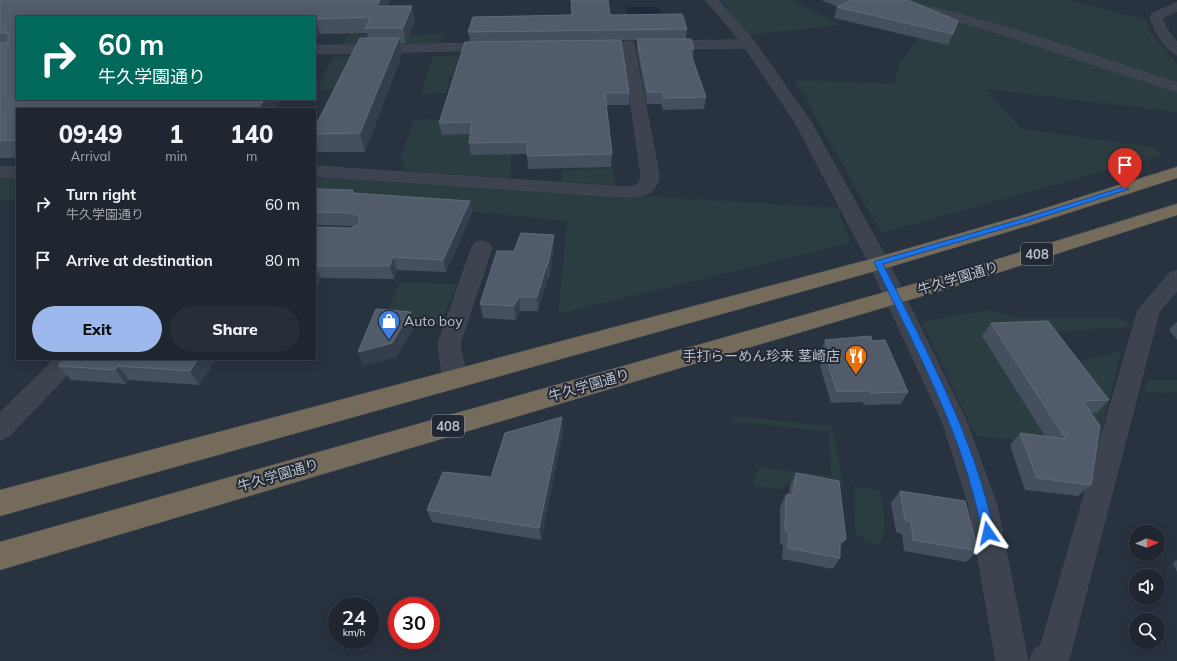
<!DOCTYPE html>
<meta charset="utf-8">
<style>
body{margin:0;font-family:Mulish,"Noto Sans JP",sans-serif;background:#272e37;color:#f1f3f6;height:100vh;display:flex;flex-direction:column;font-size:15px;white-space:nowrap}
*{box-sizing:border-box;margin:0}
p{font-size:13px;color:#a1a5aa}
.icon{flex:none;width:22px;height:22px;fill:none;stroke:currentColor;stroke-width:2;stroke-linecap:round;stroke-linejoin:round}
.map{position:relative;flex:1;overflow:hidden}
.details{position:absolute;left:16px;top:108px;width:300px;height:252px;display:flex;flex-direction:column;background:#1f262f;border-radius:0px;box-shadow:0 2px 10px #0003,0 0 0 1px #3c434b}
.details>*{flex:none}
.banner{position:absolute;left:16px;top:16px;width:300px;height:84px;border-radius:0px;box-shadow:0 2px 10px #0003,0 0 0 1px #3c434b;background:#00695c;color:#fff;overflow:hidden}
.needle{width:26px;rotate:88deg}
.buttons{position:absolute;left:1129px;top:525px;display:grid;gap:8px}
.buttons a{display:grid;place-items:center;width:36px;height:36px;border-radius:50%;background:#1f262f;box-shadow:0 2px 10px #0003,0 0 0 1px #3c434b;font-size:20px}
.speed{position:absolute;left:328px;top:597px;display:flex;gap:8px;font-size:20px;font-weight:700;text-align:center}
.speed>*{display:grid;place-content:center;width:52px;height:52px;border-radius:50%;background:#1f262f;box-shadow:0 2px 10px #0003,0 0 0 1px #3c434b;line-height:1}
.speed small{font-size:10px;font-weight:400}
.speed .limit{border:6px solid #d22;background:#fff;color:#111}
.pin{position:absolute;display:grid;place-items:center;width:34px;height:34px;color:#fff;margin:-41px -17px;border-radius:50% 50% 50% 0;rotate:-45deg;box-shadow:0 0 4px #0007}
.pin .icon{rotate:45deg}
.me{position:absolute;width:44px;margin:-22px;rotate:349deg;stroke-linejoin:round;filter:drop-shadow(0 0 3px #0008)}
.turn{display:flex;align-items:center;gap:14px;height:84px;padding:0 16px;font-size:18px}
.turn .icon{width:52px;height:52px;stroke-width:2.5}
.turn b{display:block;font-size:28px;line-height:34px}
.eta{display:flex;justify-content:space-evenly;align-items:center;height:68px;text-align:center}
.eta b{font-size:24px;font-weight:800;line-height:28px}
.button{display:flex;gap:8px;margin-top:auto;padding:8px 16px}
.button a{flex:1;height:46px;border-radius:24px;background:#9cb8ed;color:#111;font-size:16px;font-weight:800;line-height:46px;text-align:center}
.button a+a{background:#272e37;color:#f1f3f6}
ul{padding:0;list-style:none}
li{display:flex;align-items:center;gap:12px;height:56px;padding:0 16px}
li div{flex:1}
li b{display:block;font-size:15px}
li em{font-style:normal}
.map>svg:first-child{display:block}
.green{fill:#2b3d40}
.water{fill:#1d293c}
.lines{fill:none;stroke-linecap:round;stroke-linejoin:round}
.minor-casing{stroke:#474d59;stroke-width:1}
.highway-casing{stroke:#484f5a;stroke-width:1}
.minor{fill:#3d444f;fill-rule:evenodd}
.highway{fill:#746b5b;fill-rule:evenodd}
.wall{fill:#454f5d}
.shaded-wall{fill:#343e4c}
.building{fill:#515b69;stroke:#626b78}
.route{fill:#1a73e8;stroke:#114b97}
.labels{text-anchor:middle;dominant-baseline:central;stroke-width:4;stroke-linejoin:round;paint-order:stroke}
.shield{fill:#222935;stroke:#8c939d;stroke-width:1}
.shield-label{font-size:13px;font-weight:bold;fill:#bac0ca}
.street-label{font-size:14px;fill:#bac0ca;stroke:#222935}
.poi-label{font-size:14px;fill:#bac0ca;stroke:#222935;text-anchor:start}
</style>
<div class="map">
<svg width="1177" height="661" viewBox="0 0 1177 661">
<rect width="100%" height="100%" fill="#29323f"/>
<path class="green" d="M721,0H792L840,25L747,35Z
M886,0H1069L1146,20L1150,32L1177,64V84Z
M939,15L972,23L1177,91V112L985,89L1022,129L1152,147L1162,155L881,233L795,80L894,84L900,63L919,37Z
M359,31L358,34H386L392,44L342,45L349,32Z
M445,34L442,43H405L408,35Z
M518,54L477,77L449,78L446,93L421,94L433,56Z
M370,56L345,89L317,90L334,57Z
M414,119L514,122L510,178L406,171L400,160Z
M613,168L616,185L562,182V170Z
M315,176L838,208L850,243L558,314L567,221L315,196Z
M0,177H17V200L0,201Z
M399,283L457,284L440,325L385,320Z
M988,310L1018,318H1120L1134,327L1033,333L1069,362L1121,352L1098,447L976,436L922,322Z
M1148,380H1177V393L1144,392Z
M733,416L832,426L844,489L786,483L782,489L755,487L753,481L759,467L831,476L829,431L733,422Z
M854,486L881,491L885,526L880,544L868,542L855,533Z"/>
<path class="water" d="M626,7H659L664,26L629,23Z"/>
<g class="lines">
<g class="minor-casing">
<path id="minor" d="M706,0H718L754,41L811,122L889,263L967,423L997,506L1028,661H996L969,506L943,423L869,263L795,122L745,48L662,49L657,48L656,45L657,42L662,41L739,40Z
M872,0C908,0 945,10 980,20C1046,38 1111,62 1177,83V92L1002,34L957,21L874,2Z
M1177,3V11L1162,18L1166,28L1177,42V55C1166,52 1153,28 1150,17L1152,14Z
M628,41L633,42L634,45L659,174C657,196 644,196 625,197L315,176V166L625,187C636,186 640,186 641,174L622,45L623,42Z
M492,43L497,44L498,47L497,50L315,54V46Z
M0,167H17V177H0Z
M482,241L489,243L492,247L460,344L467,378L463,384L455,387L447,384L443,378L438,344L472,247L475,243Z
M1177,271V291L1159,312L1070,655L1068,661H1029L1034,650L1041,645L1138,310L1170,273Z
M55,359H80L77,365L9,436L0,440V413Z"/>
</g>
<g class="highway-casing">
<path id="highway" d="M1177,167V178L1034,224L886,268L0,516V490L875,258L1020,216Z
M1177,204V215L963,284L0,570V542L949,274Z"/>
</g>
<use href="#minor" class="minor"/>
<use href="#highway" class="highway"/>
</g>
<path class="wall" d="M0,0H390L387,6L415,21L406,43H400L402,54L365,152H318L315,144V127L368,38L367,33L320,34L275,109H17V158H0Z
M571,0L610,15L687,29L686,39L694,49L693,60L706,97L704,109L663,110L661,104H647L637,50V40H602L629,93V105H606L612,154L611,167L528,169L527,154L471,155L469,143L471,134L442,135L439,123L470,42L468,32L572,15Z
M821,0H908L953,34L948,45L834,18L837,7H838Z
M315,189L354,194L470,201L472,213L446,272L397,270L394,279L321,278L315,290V227L350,228L356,226L315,225Z
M554,249L549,278H548L538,311H520L516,320L483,318L480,304Z
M1177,322V340L1169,330Z
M991,323L1109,400L1097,413H1091V485L1078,496L1025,490L1010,445L1020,433L1045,436L982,336Z
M825,340L872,341L908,392L901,404L865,405L862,402L831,403L820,366L823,358L821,352Z
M64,359H216L199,385L129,380L126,384L71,380L58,366Z
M563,431L541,540L432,522L427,510L491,477Z
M796,473L846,539L840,548V558L833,569L782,559L783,546L780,542V507L786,495L789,494L790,486Z
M900,491L978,551L966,562L904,551L902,534L896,532L891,503Z
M1177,560V572L1173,563Z"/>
<path class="shaded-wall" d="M380,0H390V1L380,22L377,6Z
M412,6L415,21L406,43L403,28Z
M315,18L320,34L315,42Z
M399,38L402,54L365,152L360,133Z
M264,99H281L275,109H258Z
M470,201L472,213L446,272L443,260Z
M554,235V249L549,278L548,264Z
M393,257L397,270L394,279L390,266Z
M547,264L548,278L538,311L537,297Z
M315,266L321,278L315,290Z
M519,297L520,311L516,320L514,306Z
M411,312L415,326L397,357L363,366L358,352Z
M198,359H216L199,385L190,371Z
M118,366L129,380L126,384L115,370Z
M562,417L563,431L541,540L539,528Z
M846,539L838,551L840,543Z"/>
<path class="building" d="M0,0H380L377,6H412L403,28H365L371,17L315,19V17H17V99H264L258,109H17V140L0,141V43H8V33H0Z
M571,0H608L610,15L682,14L687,29L468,32L473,17L572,15Z
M850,0H908L958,21L953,34L837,7L851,1Z
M360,38H399L360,133L315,134V127Z
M637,39H691L694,49H689L706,97L664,98L662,92H648Z
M621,40L629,93H605L612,154L527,156V142L469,143L472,122L439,123L465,42Z
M315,189L353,190L352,193L470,201L443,260L393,257L390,266H315V227L350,228L358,225L360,220L358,216L350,213L315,212Z
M521,233L554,235L548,264H547L537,297H519L514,306L480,304L497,251H514Z
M376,309L411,312L392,343L358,352Z
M1048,321L1109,400L1083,401L1100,426L1091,485L1037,478L1020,433L1066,439L991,323Z
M871,336L872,341L885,340L908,392L871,393L868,391H837L825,354L831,355L825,340Z
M64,359H198L190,371L118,366L115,370L58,366Z
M562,417L539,528L427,510L443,472L491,477L505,433Z
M796,473L839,481L846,539L840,543V558L788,548L789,534L785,530L786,495L793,494Z
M900,491L965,501L978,551L913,540L911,522L905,520Z"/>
<path class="route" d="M1123,187H1125L1129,189L1030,221L883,264C926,351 975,437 994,533L992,537L988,539L984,537L982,533C965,437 916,350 874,262L876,261L1025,218Z"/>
<defs>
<g id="shop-pin" transform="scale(1.15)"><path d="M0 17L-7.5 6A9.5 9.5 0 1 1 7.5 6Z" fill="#3f7fe0" stroke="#222935"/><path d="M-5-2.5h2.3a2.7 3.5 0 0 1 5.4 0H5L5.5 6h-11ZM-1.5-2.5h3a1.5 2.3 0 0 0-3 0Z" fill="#fff"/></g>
<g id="restaurant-pin" transform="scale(1.15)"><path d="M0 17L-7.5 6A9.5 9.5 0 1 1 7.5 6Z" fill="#e8710a" stroke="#222935"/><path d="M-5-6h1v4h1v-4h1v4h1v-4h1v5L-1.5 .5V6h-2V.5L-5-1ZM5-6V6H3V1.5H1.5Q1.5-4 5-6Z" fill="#fff"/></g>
</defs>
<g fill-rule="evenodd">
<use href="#shop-pin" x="389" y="321"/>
<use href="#restaurant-pin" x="856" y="356"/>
</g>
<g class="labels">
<g class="shield">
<rect x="1021" y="243" width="32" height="22" rx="3"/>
<rect x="432" y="415" width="32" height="22" rx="3"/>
</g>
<g class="shield-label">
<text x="1037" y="254">408</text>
<text x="448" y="426">408</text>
</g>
<g class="street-label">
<text transform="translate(958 278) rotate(-17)">牛久学園通り</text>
<text transform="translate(589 385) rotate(-16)">牛久学園通り</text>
<text transform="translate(278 475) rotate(-16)">牛久学園通り</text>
</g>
<g class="poi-label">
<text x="404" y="321">Auto boy</text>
<text x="840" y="356" text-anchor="end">手打らーめん珍来 茎崎店</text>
</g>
</g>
</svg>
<div class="buttons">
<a><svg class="needle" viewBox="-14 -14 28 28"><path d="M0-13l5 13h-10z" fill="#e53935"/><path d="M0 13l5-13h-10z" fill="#a1a5aa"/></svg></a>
<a><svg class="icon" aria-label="sound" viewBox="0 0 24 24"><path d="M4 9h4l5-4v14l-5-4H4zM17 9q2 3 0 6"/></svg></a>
<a><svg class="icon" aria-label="search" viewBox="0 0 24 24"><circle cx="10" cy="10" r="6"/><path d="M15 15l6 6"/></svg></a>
</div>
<div class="speed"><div>24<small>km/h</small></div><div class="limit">30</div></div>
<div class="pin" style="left:1125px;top:189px;background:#d93025"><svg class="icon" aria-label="arrive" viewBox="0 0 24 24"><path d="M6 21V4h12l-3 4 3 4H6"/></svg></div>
<svg class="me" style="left:988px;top:533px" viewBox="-20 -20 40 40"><path d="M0-17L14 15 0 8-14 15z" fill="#1a73e8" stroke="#fff" stroke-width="4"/></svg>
<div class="banner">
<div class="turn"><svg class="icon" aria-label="right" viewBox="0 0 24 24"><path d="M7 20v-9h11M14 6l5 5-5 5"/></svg><div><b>60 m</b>牛久学園通り</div></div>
</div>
<section class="details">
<div class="eta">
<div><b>09:49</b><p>Arrival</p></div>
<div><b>1</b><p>min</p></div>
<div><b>140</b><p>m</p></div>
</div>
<ul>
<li><svg class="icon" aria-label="right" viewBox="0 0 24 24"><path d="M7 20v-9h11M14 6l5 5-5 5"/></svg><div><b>Turn right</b><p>牛久学園通り</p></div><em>60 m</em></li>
<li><svg class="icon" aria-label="arrive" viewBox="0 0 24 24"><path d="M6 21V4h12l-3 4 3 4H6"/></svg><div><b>Arrive at destination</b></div><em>80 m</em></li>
</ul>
<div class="button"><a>Exit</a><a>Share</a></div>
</section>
</div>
